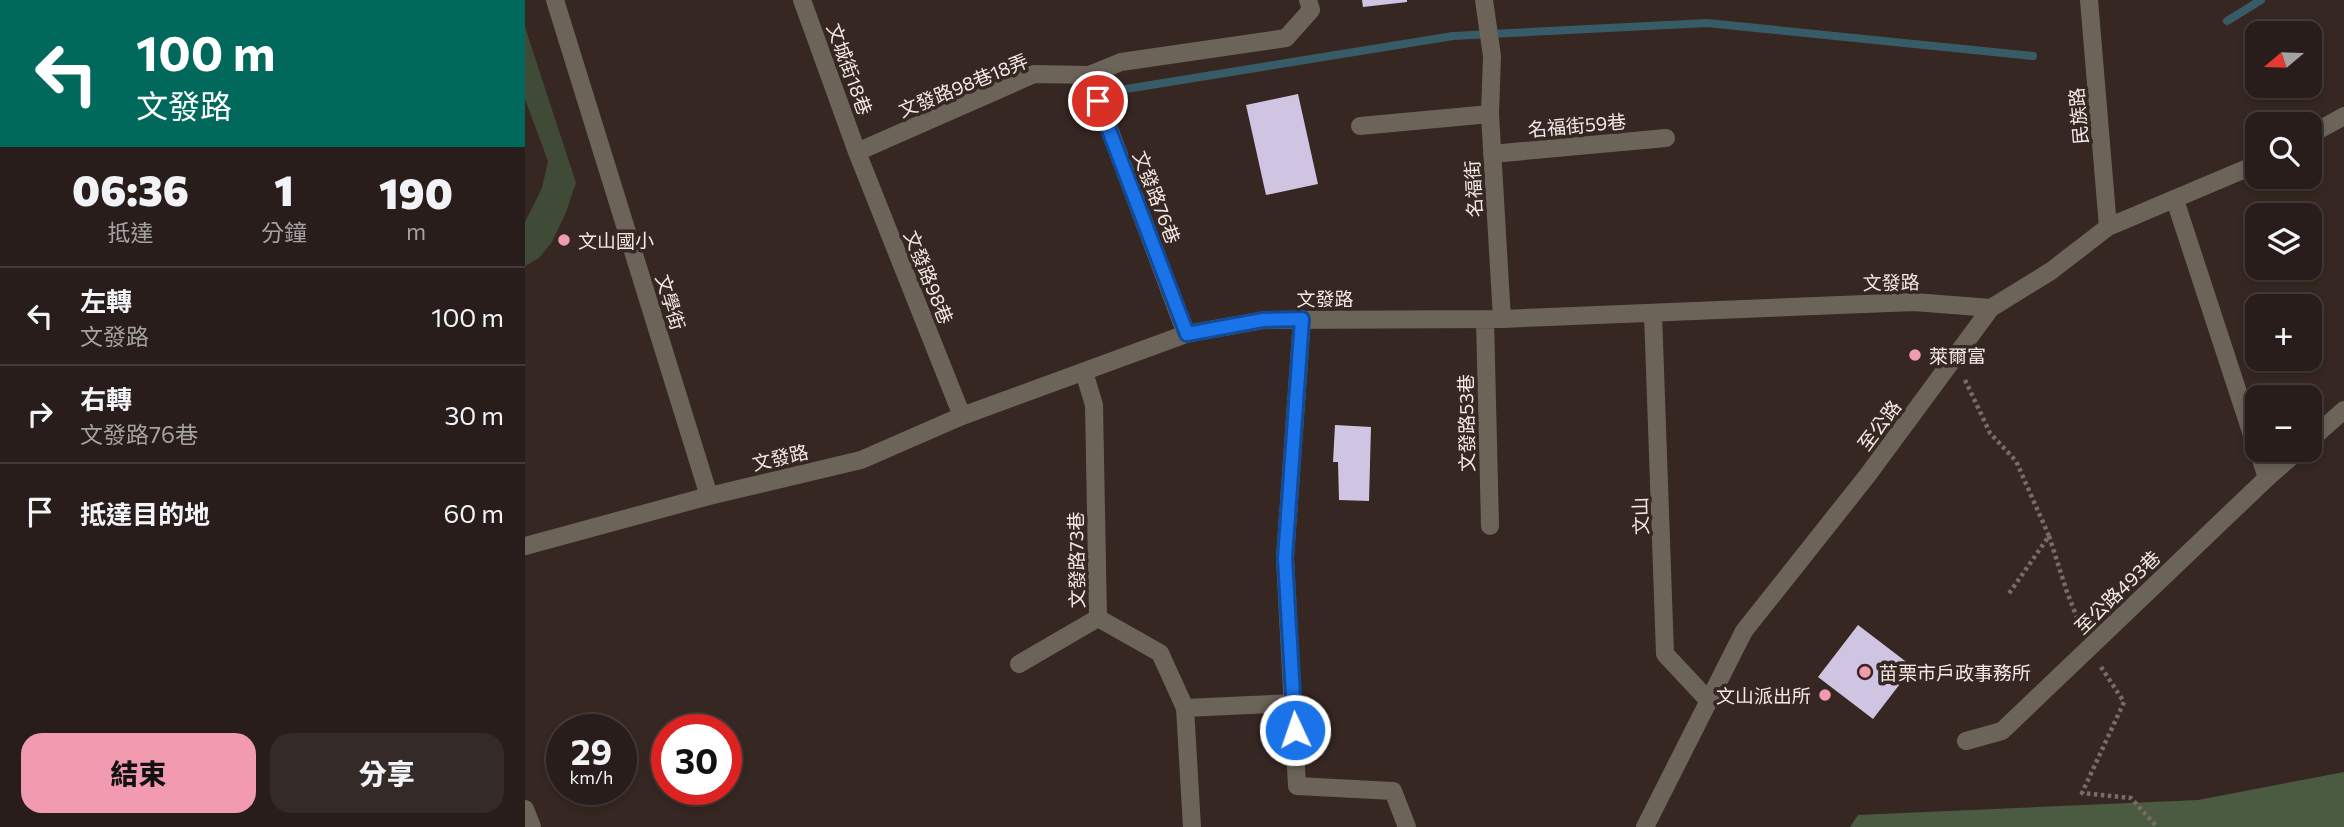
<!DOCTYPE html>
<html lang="zh-TW">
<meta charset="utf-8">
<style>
body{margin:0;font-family:Commissioner,"Noto Sans TC",sans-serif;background:#342a27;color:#f1f3f6;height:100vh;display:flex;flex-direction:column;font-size:26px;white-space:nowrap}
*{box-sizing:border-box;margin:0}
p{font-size:23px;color:#a5a2a2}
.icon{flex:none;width:38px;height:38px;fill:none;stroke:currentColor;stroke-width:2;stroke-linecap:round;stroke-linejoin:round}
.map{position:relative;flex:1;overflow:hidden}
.details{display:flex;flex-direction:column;background:#281d1a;width:525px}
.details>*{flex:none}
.hud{background:#00695c;color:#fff;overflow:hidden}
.needle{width:46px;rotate:251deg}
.buttons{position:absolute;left:1720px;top:21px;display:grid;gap:14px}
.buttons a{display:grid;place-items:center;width:77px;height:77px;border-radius:14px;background:#281d1a;box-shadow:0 4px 10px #0003,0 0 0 2px #443b39;font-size:35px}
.speed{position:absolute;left:21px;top:714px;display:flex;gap:14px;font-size:35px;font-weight:700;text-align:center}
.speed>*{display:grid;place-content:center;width:91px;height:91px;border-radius:50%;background:#281d1a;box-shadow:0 4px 10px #0003,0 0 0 2px #443b39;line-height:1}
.speed small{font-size:18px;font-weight:400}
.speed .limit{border:10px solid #d22;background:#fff;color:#111}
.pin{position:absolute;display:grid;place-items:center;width:60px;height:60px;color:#fff;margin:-30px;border:4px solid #fff;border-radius:50%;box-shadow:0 2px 7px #0007}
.me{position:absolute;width:77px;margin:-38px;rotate:357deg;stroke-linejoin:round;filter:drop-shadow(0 0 5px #0008)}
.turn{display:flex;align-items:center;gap:24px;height:147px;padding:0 21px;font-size:32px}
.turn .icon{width:91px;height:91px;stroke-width:2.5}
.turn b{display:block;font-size:49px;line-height:60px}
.eta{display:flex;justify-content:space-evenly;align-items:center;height:119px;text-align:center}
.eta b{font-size:42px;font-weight:800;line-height:49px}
.cta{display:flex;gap:14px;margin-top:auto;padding:14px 21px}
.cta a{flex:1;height:80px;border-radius:21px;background:#f29aaf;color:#111;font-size:28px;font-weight:800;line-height:80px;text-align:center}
.cta a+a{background:#342a27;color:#f1f3f6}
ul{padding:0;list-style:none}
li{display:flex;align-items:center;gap:21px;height:98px;padding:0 21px;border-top:2px solid #443b39}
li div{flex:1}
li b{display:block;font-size:26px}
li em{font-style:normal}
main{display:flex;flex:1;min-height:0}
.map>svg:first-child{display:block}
.green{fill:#3f4b37}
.forest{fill:#4b5b41}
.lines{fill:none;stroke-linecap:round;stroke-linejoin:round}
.stream{stroke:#385c67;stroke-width:8}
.building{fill:#d0c4e3}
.path{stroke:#796c67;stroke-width:4.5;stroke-dasharray:3.5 3.5;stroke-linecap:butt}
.minor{stroke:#6c6459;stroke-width:18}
.route-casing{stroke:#114b97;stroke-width:18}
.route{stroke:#1a73e8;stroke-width:12}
.poi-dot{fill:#f29aaf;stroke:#362722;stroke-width:2.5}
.labels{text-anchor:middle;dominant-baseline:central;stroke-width:7;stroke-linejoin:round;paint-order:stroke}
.street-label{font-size:19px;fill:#f2e8e4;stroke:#362722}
.poi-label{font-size:19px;fill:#f2e8e4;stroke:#362722;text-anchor:start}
</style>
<main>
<section class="details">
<div class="hud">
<div class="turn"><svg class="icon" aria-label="left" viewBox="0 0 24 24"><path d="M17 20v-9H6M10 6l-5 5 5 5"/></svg><div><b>100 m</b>文發路</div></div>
</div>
<div class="eta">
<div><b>06:36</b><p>抵達</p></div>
<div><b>1</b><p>分鐘</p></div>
<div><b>190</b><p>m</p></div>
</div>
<ul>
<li><svg class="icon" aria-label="left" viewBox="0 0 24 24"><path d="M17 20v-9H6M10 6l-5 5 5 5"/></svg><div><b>左轉</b><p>文發路</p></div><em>100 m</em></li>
<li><svg class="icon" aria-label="right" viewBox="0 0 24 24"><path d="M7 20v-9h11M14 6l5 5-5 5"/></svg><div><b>右轉</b><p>文發路76巷</p></div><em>30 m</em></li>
<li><svg class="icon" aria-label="arrive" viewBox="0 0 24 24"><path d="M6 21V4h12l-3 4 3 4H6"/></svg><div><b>抵達目的地</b></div><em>60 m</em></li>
</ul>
<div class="cta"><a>結束</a><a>分享</a></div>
</section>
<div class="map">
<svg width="1819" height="827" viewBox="0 0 1819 827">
<rect width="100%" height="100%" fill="#362722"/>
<path class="green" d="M0,27L51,183L41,212L27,242L14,258L0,266V222L17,188L23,161L0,99Z"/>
<path class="forest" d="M1819,772V827H1325L1333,815L1673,800Z"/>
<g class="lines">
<path class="stream" d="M1702,21L1736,0
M601,89L928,36L1182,23L1508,56"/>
</g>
<path class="building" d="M837,0H882V2L838,7Z
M773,94L793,184L741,195L721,105Z
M810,425L846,427L844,501L814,500L813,462H808Z
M1333,625L1388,667L1348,719L1293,677Z"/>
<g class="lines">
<path class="path" d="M1440,380L1465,433L1491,461L1524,536L1483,595
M1524,536L1542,592L1556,628
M1576,667L1599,702L1557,793L1606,798L1632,827"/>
<path class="minor" d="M30,0L184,496
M277,0L332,152L437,416
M959,0L967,56L965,114L977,319
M1564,0L1583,227
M564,75L661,334
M835,126L965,114
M1785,135L1819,116
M332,152L509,74L564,75L596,62L761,38L786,10L783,0
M967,154L1141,138
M1650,200L1732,450
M1128,313L1140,654L1183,700
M777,319L760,558L772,786L868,791L882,827
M960,319L965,526
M559,372L569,405L573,618L635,653L660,708
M1785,440L1819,410
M1742,478L1774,450
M0,546L184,496L336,460L437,416L661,334L739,320L977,319L1389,302L1466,308
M494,664L573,618
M1441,741L1477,731L1742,478L1733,450
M0,809L7,827
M667,827L660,708L768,703
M1120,827L1219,631L1342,476L1466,308L1526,271L1583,227L1732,164"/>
</g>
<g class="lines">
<g class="route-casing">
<path id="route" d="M573,101L662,334L738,320L777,319L760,558L770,730"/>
</g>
<use href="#route" class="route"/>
</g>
<g class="poi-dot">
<circle cx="39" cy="240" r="7"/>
<circle cx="1390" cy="355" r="7"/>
<circle cx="1340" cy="672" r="7"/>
<circle cx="1300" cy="695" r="7"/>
</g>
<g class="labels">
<g class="street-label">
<text transform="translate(325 69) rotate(70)">文城街18巷</text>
<text transform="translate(438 85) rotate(-22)">文發路98巷18弄</text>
<text transform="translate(1553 116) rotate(-95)">民族路</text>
<text transform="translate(1052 125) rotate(-5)">名福街59巷</text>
<text transform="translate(948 189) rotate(-93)">名福街</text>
<text transform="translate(632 197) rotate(69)">文發路76巷</text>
<text transform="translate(404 277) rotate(68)">文發路98巷</text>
<text transform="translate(1366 282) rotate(-1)">文發路</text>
<text x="800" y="298">文發路</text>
<text transform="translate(146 302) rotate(73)">文學街</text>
<text transform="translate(941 423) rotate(-91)">文發路53巷</text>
<text transform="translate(1354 425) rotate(-53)">至公路</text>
<text transform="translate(255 457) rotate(-13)">文發路</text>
<text transform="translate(1115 516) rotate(-92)">文山</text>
<text transform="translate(551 560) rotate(-91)">文發路73巷</text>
<text transform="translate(1592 592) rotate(-44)">至公路493巷</text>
</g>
<g class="poi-label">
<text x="53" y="240">文山國小</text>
<text x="1404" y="355">萊爾富</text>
<text x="1354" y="672">苗栗市戶政事務所</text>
<text x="1286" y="695" text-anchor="end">文山派出所</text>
</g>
</g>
</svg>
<div class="buttons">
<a><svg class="needle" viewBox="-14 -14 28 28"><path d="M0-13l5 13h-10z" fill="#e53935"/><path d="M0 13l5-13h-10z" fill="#a5a2a2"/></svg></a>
<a><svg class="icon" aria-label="search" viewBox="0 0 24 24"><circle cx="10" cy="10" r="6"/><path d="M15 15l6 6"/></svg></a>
<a><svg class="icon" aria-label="layers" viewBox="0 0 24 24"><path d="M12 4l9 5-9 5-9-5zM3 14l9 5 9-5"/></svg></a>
<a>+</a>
<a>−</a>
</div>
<div class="speed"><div>29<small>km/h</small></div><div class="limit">30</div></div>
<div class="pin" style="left:573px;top:101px;background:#d93025"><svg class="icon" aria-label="arrive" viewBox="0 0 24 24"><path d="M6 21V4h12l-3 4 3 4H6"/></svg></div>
<svg class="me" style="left:770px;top:730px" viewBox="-20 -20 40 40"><circle r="17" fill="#1a73e8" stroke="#fff" stroke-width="3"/><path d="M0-11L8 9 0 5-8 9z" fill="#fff"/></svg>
</div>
</main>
